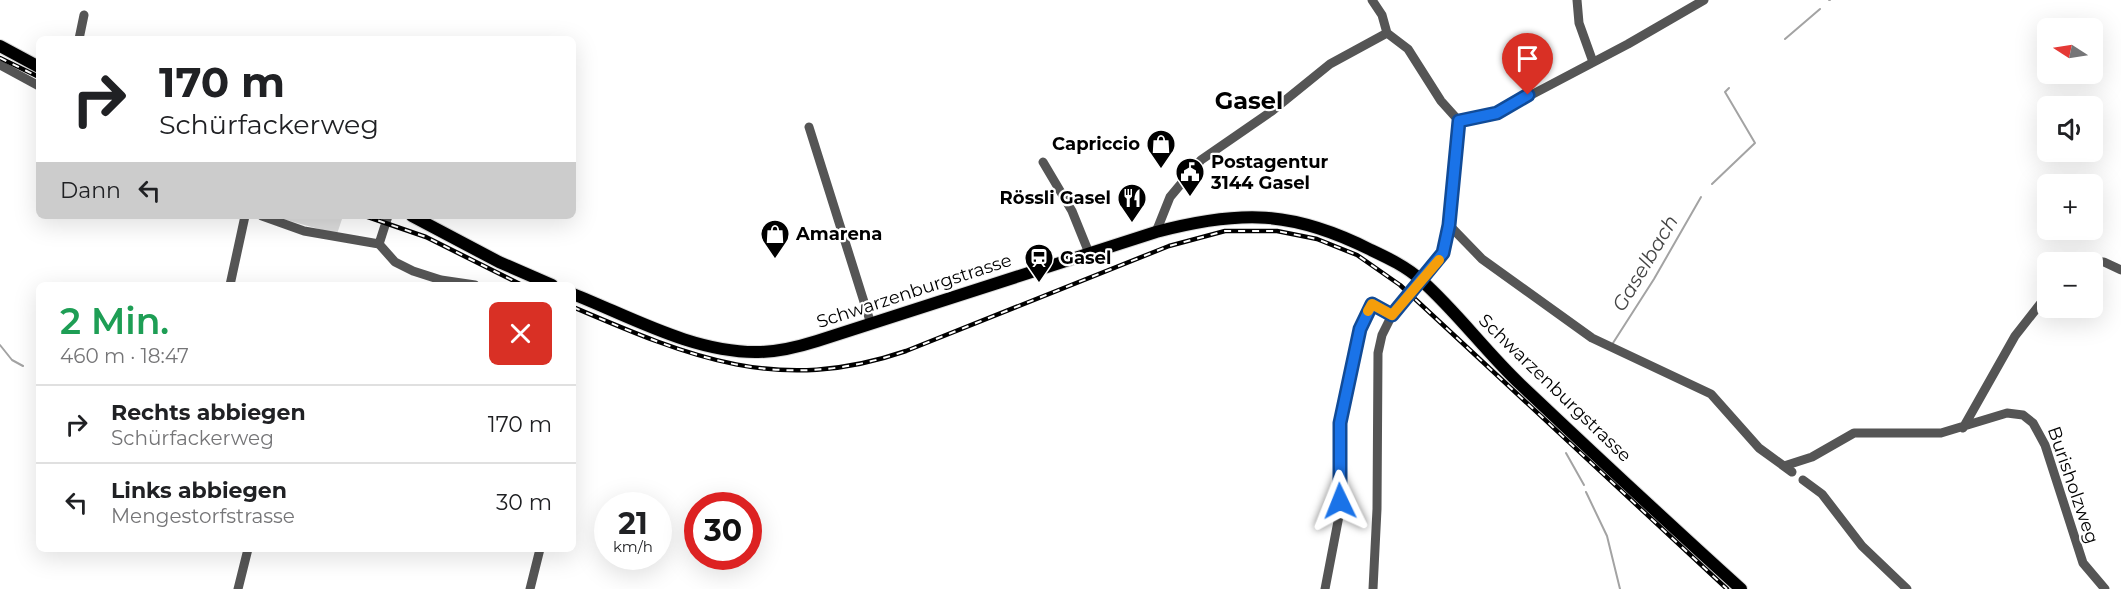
<!DOCTYPE html>
<html lang="de">
<meta charset="utf-8">
<style>
body{margin:0;font-family:Montserrat,sans-serif;background:#f6f6f6;color:#202124;height:100vh;display:flex;flex-direction:column;font-size:22px;white-space:nowrap}
*{box-sizing:border-box;margin:0}
p{font-size:20px;color:#757577}
.icon{flex:none;width:33px;height:33px;fill:none;stroke:currentColor;stroke-width:2;stroke-linecap:round;stroke-linejoin:round}
.map{position:relative;flex:1;overflow:hidden}
.details{position:absolute;left:36px;top:282px;width:540px;height:270px;display:flex;flex-direction:column;background:#fff;border-radius:9px;box-shadow:0 6px 24px #0002}
.details>*{flex:none}
.banner{position:absolute;left:36px;top:36px;width:540px;height:183px;border-radius:9px;box-shadow:0 6px 24px #0002;background:#fff;color:#202124;overflow:hidden}
.needle{width:39px;rotate:282deg}
.buttons{position:absolute;left:2037px;top:18px;display:grid;gap:12px}
.buttons a{display:grid;place-items:center;width:66px;height:66px;border-radius:9px;background:#fff;box-shadow:0 6px 24px #0002;font-size:30px}
.speed{position:absolute;left:594px;top:492px;display:flex;gap:12px;font-size:30px;font-weight:700;text-align:center}
.speed>*{display:grid;place-content:center;width:78px;height:78px;border-radius:50%;background:#fff;box-shadow:0 6px 24px #0002;line-height:1}
.speed small{font-size:15px;font-weight:400}
.speed .limit{border:9px solid #d22;background:#fff;color:#111}
.pin{position:absolute;display:grid;place-items:center;width:51px;height:51px;color:#fff;margin:-62px -26px;border-radius:50% 50% 50% 0;rotate:-45deg;box-shadow:0 0 6px #0007}
.pin .icon{rotate:45deg}
.me{position:absolute;width:66px;margin:-33px;rotate:358deg;stroke-linejoin:round;filter:drop-shadow(0 0 4px #0008)}
.turn{display:flex;align-items:center;gap:21px;height:126px;padding:0 24px;font-size:27px}
.turn .icon{width:78px;height:78px;stroke-width:2.5}
.turn b{display:block;font-size:42px;line-height:51px}
.then{display:flex;align-items:center;height:57px;padding:0 24px;background:#0003;gap:12px;font-size:22px}
.round{display:grid;place-items:center;flex:none;width:63px;height:63px;border-radius:9px;background:#f6f6f6}
.overview{display:flex;align-items:center;justify-content:space-between;height:102px;padding:0 24px}
h1{font-size:36px;font-weight:600;line-height:45px;color:#1e9e55}
ul{padding:0;list-style:none}
li{display:flex;align-items:center;gap:18px;height:78px;padding:0 24px;border-top:2px solid #e0e0e0}
li div{flex:1}
li b{display:block;font-size:22px}
li em{font-style:normal}
.map>svg:first-child{display:block}
.green{fill:#dcdcdc}
.lines{fill:none;stroke-linecap:round;stroke-linejoin:round}
.stream{stroke:#a3a3a3;stroke-width:2}
.major-casing{stroke:#dbdbdb;stroke-width:14}
.minor{stroke:#555;stroke-width:9}
.major{stroke:#000;stroke-width:12}
.rail-casing{stroke:#000;stroke-width:4.5}
.rail{stroke:#fff;stroke-width:2;stroke-dasharray:7;stroke-linecap:butt}
.route-casing{stroke:#114b97;stroke-width:15}
.route{stroke:#1a73e8;stroke-width:10}
.slow{stroke:#f59e0b;stroke-width:10}
.labels{text-anchor:middle;dominant-baseline:central;stroke-width:4.5;stroke-linejoin:round;paint-order:stroke}
.poi-label{font-size:18px;font-weight:bold;fill:#000;stroke:#fff;text-anchor:start}
.street-label{font-size:18px;fill:#000;stroke:#fff}
.water-label{font-size:20px;font-style:italic;fill:#444;stroke:#fff}
.district-label{font-size:24px;font-weight:bold;fill:#000;stroke:#fff}
</style>
<div class="map">
<svg width="2121" height="589" viewBox="0 0 2121 589">
<rect width="100%" height="100%" fill="#fff"/>
<path class="green" d="M272,216H343L337,234Z"/>
<g class="lines">
<path class="stream" d="M1829,0H1830
M1785,39L1820,9
M1712,184L1755,143L1725,92L1729,88
M1613,343L1654,279L1701,197
M0,345L12,360L23,366
M1566,453L1584,485
M1586,492L1607,536L1620,589"/>
<g class="major-casing">
<path id="major" d="M0,46L39,67
M412,216L499,262L552,285
M573,294C631,317 694,353 758,352C778,352 798,347 817,341L1156,232C1240,210 1292,210 1371,250C1388,258 1407,267 1421,280C1457,312 1486,352 1521,385C1594,454 1667,522 1741,589"/>
</g>
<path class="minor" d="M1372,0L1382,15L1387,33L1408,49L1441,101L1459,121L1449,225L1443,253L1392,315L1382,335L1378,353L1377,509L1373,589
M1577,0L1579,23L1593,62
M79,39L84,15
M0,65L39,86
M1459,121L1497,113L1628,44L1704,0
M809,127L871,324
M1043,162L1072,211L1089,253
M262,216L304,231L379,244L395,262L413,271L441,280L475,285
M1449,225L1482,259L1592,338L1711,394L1759,448L1792,472
M1156,232L1170,197L1201,160L1272,111L1330,64L1387,33
M379,244L388,216
M2087,262H2104L2121,270
M230,285L245,216
M1963,428L2015,336L2048,294
M1784,466L1812,457L1854,433H1941L2007,413L2023,415L2033,423L2045,445L2083,563L2105,589
M1803,480L1822,494L1862,546L1907,589
M238,589L248,549
M530,589L540,549
M1325,589L1339,516L1340,423L1360,329L1372,304L1392,315"/>
<use href="#major" class="major"/>
<g class="rail-casing">
<path id="rail" d="M0,58L39,77
M365,216L426,237L522,285
M573,307C690,357 778,395 906,351L1169,246L1225,231H1277L1317,239L1357,255L1400,285L1727,589"/>
</g>
<use href="#rail" class="rail"/>
</g>
<g class="lines">
<g class="route-casing">
<path id="route" d="M1340,501V423L1360,329L1372,304L1392,315L1443,253L1449,225L1459,121L1497,113L1528,95"/>
</g>
<use href="#route" class="route"/>
<path class="slow" d="M1368,311L1372,304L1392,315L1439,260"/>
</g>
<defs>
<g id="shop-pin" transform="scale(1.5)"><path d="M0 17L-7.5 6A9.5 9.5 0 1 1 7.5 6Z" fill="#000" stroke="#fff"/><path d="M-5-2.5h2.3a2.7 3.5 0 0 1 5.4 0H5L5.5 6h-11ZM-1.5-2.5h3a1.5 2.3 0 0 0-3 0Z" fill="#fff"/></g>
<g id="civic-pin" transform="scale(1.5)"><path d="M0 17L-7.5 6A9.5 9.5 0 1 1 7.5 6Z" fill="#000" stroke="#fff"/><path d="M-.6-6.5H3V-4.5H.6V-3L4-1V1h2V6H-6V1h2V-1L-.6-3ZM-1.2 2.5V6h2.4V2.5Z" fill="#fff"/></g>
<g id="restaurant-pin" transform="scale(1.5)"><path d="M0 17L-7.5 6A9.5 9.5 0 1 1 7.5 6Z" fill="#000" stroke="#fff"/><path d="M-5-6h1v4h1v-4h1v4h1v-4h1v5L-1.5 .5V6h-2V.5L-5-1ZM5-6V6H3V1.5H1.5Q1.5-4 5-6Z" fill="#fff"/></g>
<g id="station-pin" transform="scale(1.5)"><path d="M0 17L-7.5 6A9.5 9.5 0 1 1 7.5 6Z" fill="#000" stroke="#fff"/><path d="M-3-6H3Q5-6 5-4V2Q5 4 3 4L4.5 6H3L1.5 4h-3L-3 6H-4.5L-3 4Q-5 4-5 2V-4Q-5-6-3-6ZM-3.5-4v3h7v-3ZM-3.5 1v1.5H-2V1ZM2 1v1.5H3.5V1Z" fill="#fff"/></g>
</defs>
<g fill-rule="evenodd">
<use href="#shop-pin" x="1161" y="144"/>
<use href="#civic-pin" x="1190" y="172"/>
<use href="#restaurant-pin" x="1132" y="198"/>
<use href="#shop-pin" x="775" y="234"/>
<use href="#station-pin" x="1039" y="258"/>
</g>
<g class="labels">
<g class="poi-label">
<text x="1140" y="144" text-anchor="end">Capriccio</text>
<text x="1211" y="162">Postagentur<tspan x="1211" dy="21">3144 Gasel</tspan></text>
<text x="1111" y="198" text-anchor="end">Rössli Gasel</text>
<text x="796" y="234">Amarena</text>
<text x="1060" y="258">Gasel</text>
</g>
<g class="street-label">
<text transform="translate(914 291) rotate(-18)">Schwarzenburgstrasse</text>
<text transform="translate(1555 388) rotate(44)">Schwarzenburgstrasse</text>
<text transform="translate(2073 485) rotate(71)">Burisholzweg</text>
</g>
<g class="water-label">
<text transform="translate(1645 263) rotate(-59)">Gaselbach</text>
</g>
<g class="district-label">
<text x="1249" y="100">Gasel</text>
</g>
</g>
</svg>
<div class="buttons">
<a><svg class="needle" viewBox="-14 -14 28 28"><path d="M0-13l5 13h-10z" fill="#e53935"/><path d="M0 13l5-13h-10z" fill="#757577"/></svg></a>
<a><svg class="icon" aria-label="sound" viewBox="0 0 24 24"><path d="M4 9h4l5-4v14l-5-4H4zM17 9q2 3 0 6"/></svg></a>
<a>+</a>
<a>−</a>
</div>
<div class="speed"><div>21<small>km/h</small></div><div class="limit">30</div></div>
<div class="pin" style="left:1528px;top:95px;background:#d93025"><svg class="icon" aria-label="arrive" viewBox="0 0 24 24"><path d="M6 21V4h12l-3 4 3 4H6"/></svg></div>
<svg class="me" style="left:1340px;top:501px" viewBox="-20 -20 40 40"><path d="M0-17L14 15 0 8-14 15z" fill="#1a73e8" stroke="#fff" stroke-width="4"/></svg>
<div class="banner">
<div class="turn"><svg class="icon" aria-label="right" viewBox="0 0 24 24"><path d="M7 20v-9h11M14 6l5 5-5 5"/></svg><div><b>170 m</b>Schürfackerweg</div></div>
<div class="then">Dann<svg class="icon" aria-label="left" viewBox="0 0 24 24"><path d="M17 20v-9H6M10 6l-5 5 5 5"/></svg></div>
</div>
<section class="details">
<div class="overview"><div><h1>2 Min.</h1><p>460 m · 18:47</p></div><a class="round" style="background:#d93025;color:#fff"><svg class="icon" aria-label="close" viewBox="0 0 24 24"><path d="M6 6l12 12M18 6L6 18"/></svg></a></div>
<ul>
<li><svg class="icon" aria-label="right" viewBox="0 0 24 24"><path d="M7 20v-9h11M14 6l5 5-5 5"/></svg><div><b>Rechts abbiegen</b><p>Schürfackerweg</p></div><em>170 m</em></li>
<li><svg class="icon" aria-label="left" viewBox="0 0 24 24"><path d="M17 20v-9H6M10 6l-5 5 5 5"/></svg><div><b>Links abbiegen</b><p>Mengestorfstrasse</p></div><em>30 m</em></li>
</ul>
</section>
</div>
